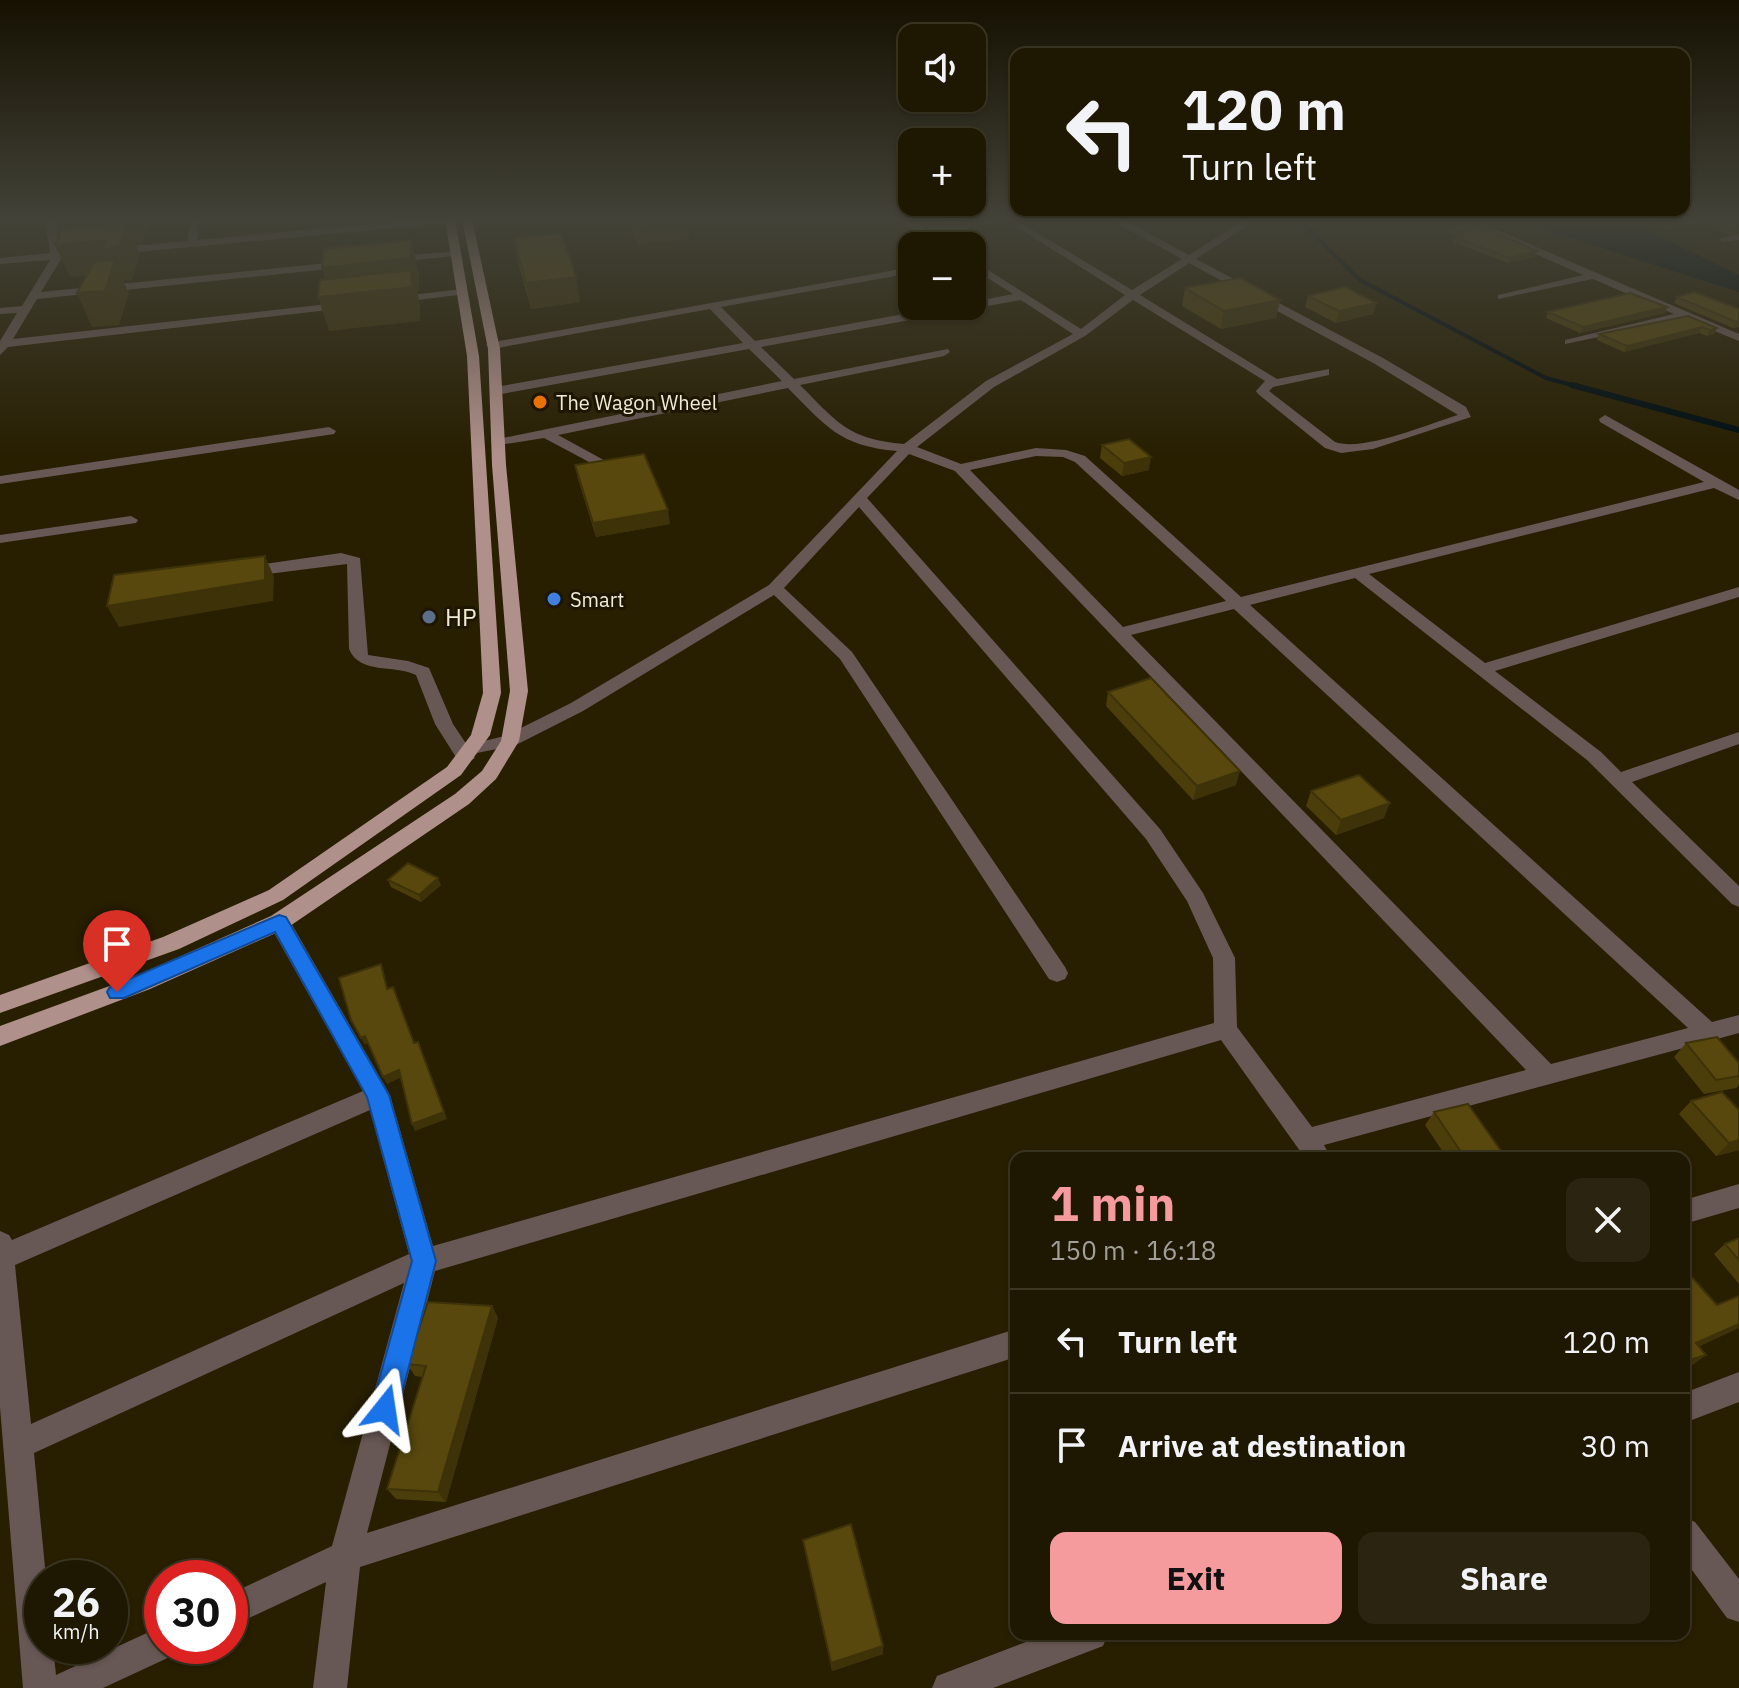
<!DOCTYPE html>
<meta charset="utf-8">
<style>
body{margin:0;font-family:"IBM Plex Sans",sans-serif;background:#2b2410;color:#f1f3f6;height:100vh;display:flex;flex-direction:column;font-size:30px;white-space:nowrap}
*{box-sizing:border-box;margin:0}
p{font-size:26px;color:#a19f99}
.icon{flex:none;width:44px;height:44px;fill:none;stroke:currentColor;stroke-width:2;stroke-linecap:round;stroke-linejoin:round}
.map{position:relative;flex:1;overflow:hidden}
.drawer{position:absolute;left:1010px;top:1152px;width:680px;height:488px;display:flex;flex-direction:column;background:#1e1701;border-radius:16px;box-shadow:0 2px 6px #0004,0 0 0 2px #3c3623}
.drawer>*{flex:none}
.banner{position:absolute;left:1010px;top:48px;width:680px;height:168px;border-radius:16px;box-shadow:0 2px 6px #0004,0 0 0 2px #3c3623;background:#1e1701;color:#f1f3f6;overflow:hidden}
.fabs{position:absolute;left:898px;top:24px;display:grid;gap:16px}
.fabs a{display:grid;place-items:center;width:88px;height:88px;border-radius:16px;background:#1e1701;box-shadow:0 2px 6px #0004,0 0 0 2px #3c3623;font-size:40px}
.speed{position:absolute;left:24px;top:1560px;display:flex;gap:16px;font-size:40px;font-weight:700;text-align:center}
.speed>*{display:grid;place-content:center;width:104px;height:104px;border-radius:50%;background:#1e1701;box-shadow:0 2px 6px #0004,0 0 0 2px #3c3623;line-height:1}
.speed small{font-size:20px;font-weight:400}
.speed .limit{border:12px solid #d22;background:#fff;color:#111}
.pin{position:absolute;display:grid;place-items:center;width:68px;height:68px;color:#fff;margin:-82px -34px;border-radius:50% 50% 50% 0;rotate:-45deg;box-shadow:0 0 8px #0007}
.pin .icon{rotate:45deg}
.me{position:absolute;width:88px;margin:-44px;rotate:15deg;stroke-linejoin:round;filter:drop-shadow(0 0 6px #0008)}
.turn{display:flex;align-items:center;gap:28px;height:168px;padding:0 40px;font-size:36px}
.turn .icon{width:104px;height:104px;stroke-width:2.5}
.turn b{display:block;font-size:56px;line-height:68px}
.round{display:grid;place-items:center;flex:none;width:84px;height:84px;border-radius:16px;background:#2b2410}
.headline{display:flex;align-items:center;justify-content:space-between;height:136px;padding:0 40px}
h1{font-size:48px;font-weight:700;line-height:60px;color:#f59b9e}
.button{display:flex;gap:16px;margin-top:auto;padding:16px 40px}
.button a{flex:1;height:92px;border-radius:16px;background:#f59b9e;color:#111;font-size:32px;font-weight:700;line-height:92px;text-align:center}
.button a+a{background:#2b2410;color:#f1f3f6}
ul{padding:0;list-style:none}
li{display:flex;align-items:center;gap:24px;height:104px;padding:0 40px;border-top:2px solid #3c3623}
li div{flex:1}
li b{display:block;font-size:30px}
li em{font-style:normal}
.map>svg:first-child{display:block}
.water{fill:#000e11}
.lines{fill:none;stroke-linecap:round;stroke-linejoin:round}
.stream-far1{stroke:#000e11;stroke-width:4}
.stream{stroke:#000e11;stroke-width:6}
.minor{fill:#685855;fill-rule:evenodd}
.major{fill:#b0908a;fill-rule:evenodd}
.wall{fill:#4c3e0b}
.shaded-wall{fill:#3e3209}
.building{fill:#58480d;stroke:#3e3209;stroke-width:2}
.route{fill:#1a73e8;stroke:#114b97;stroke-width:2}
.food-dot{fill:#e8710a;stroke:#1e1600;stroke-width:3}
.shop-dot{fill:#3f7fe0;stroke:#1e1600;stroke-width:3}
.service-dot{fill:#5c6f8a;stroke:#1e1600;stroke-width:3}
.labels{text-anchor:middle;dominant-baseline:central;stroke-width:6;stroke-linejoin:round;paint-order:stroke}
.far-poi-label{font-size:20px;fill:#f0ebd9;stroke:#1e1600;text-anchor:start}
.poi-label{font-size:24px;fill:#f0ebd9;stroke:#1e1600;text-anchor:start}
</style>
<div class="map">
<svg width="1739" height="1688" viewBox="0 0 1739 1688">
<rect width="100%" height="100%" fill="#281f01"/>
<path class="water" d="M1525,219H1625L1739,275V292L1555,233Z"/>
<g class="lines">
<path class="stream-far1" d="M1298,219L1360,280L1546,378L1579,387"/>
<path class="stream" d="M1572,385L1739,430"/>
<path class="minor" d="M45,219H55L60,252L187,241L191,219H201L197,240L424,219L455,220L450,223L61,259L41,292L348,261L353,264L348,267L37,299L13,339L346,302L352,305L346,308L8,347L0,355V341L17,313L0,314V308L22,306L50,260L0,264V258L50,253Z
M900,219H912L951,246H939Z
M1109,219H1122L1189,255L1246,219H1258L1196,259L1383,358L1466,407L1471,417L1373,449L1341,453L1325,448L1258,394L1256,391L1265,381L1133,300L1085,336L994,387L917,447L961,464L1036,448L1066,450L1085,456L1241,597L1704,482L1600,422L1599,419L1605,415L1739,490V500L1714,488L1369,574L1485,663L1739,587V597L1495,671L1601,752L1621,772L1739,732V744L1632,782L1739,886V907L1732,904L1587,760L1355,578L1250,605L1712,1022L1739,1015V1033L1324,1145L1331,1158H1305L1221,1040L435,1271L367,1533L1016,1329V1357L360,1567L347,1688H313L326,1582L230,1627V1594L332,1546L404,1283L34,1453L46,1578H42V1646H53L56,1675L162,1626V1646H177L174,1655L103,1688H23L0,1407V1231L9,1235L12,1240L363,1091L268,922L271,916H287L390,1095L433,1246L1214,1023L1213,958L1187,901L1146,839L859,507L784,588L852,652L1065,967L1068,973L1065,979L1057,982L1049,979L840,659L774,595L583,711L516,745L472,754L475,758L466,764L459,762L435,724L416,675C393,664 360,675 349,649L347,564L243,577L235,572L243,567L341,553L360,558L368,655L408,661L429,668L453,724L467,745L505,736L571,703L769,585L897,451C839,446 826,426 788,388L558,435L611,464V470L606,471L544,438L493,446L491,443L498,439L782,381L749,349L496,395L490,391L496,387L743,343L710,309L492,349L486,345L488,343L912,267V273L721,307L755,341L948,306H972V302L1013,294L972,268V260L1081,329L1125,295L1015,226L1023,224L1132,290L1182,259ZM1189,263L1375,364L1458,415C1428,424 1363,452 1335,442L1269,391L1273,387L1329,375V369L1277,379L1140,295ZM1021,300L1073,334L986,381L904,444C848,439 838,423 800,385L944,356L950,352L948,349L794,379L761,347ZM909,454L955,471L1526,1070L1312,1127L1237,1027L1235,958L1203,893L1160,829L867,498ZM1036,456L1063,457L1075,462L1226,601L1123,627L970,470ZM1234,609L1688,1028L1551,1064L1131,635ZM370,1110L409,1254L31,1424L15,1265Z
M1457,219H1471L1739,334V341L1685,319L1565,344V340L1674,314L1593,279L1498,299V295L1583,275Z
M1739,234V240L1723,242L1718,239Z
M459,251L460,253L455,256L387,263L382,260L387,257Z
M462,289L466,290V294L394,303L389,300L394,297Z
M329,427L336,431L334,434L0,484V476Z
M131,516L138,520L136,523L0,543V535Z
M1739,1184V1208L1684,1224V1200Z
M1739,1372V1402L1684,1423V1393Z
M1684,1517L1695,1522L1739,1579V1622L1727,1618L1684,1559Z
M1047,1634H1108L1103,1646L993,1688H932L937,1676Z"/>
<path class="major" d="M445,219H455L479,356L501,693L490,735L461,775L283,900L179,949L0,1013V995L163,937L269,890L447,767L471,735L483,693L467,356Z
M462,219H472L500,349L506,465L528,691L519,741L496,779L469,804L287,928L150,989L0,1046V1026L134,977L271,916L455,794L482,771L501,741L510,691L492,465L488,349Z"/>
</g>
<path class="wall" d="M628,219H686L688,222L689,239L639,244Z
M915,219H999V223L938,233Z
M1646,219H1739L1728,234L1707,224L1666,229Z
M1449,227L1537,251L1535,257L1508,263L1453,242L1455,237L1457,236L1447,233Z
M514,238L580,302L531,309L518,262Z
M1185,288L1280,300L1276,318L1221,329L1182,306Z
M1308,296L1373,314L1336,323L1305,307Z
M1677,297L1739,309V327L1733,328L1674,303Z
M1667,307L1665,313L1580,333L1546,318L1548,312Z
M1688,316L1717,328L1714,334L1707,336L1699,333L1624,352L1597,340L1599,334Z
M1102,445L1149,470L1122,476L1100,458Z
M575,465L670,524L596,537L578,479Z
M1108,692L1236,785L1193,800L1106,706Z
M1311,791L1384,818L1336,835L1306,806Z
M388,880L441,885L421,902L391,887Z
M1686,1043L1739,1063V1085L1736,1088L1704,1094L1674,1057Z
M1691,1101L1739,1110V1150L1716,1156L1679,1114Z
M1434,1112L1506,1158H1447L1425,1125Z
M1739,1238V1284L1714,1254L1725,1244Z
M492,1306L498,1318L446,1502L396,1499L387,1489L423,1377L415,1376L407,1364Z
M803,1540L883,1646V1654L832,1671Z"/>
<path class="shaded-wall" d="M69,219H147L149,224L143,242L135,243L140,255L132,280L123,281L129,293L119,325L92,327L77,293L110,273L70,277L55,245L79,242Z
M938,219H999V223L938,233Z
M1710,219L1707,224L1666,229L1669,223Z
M688,222L689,239L639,244L637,227Z
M1739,227V232L1728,234L1731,228Z
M411,240L419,272V291H417L420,303V321L329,331L318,297L330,296L322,268Z
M1537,251L1535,257L1508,263L1510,258Z
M576,277L580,302L531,309L526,283Z
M1280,300L1276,318L1221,329L1224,311Z
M1376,303L1373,314L1336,323L1339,311Z
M1667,307L1665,313L1580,333L1583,327Z
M1739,321V327L1733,328L1736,322Z
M1702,327L1699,333L1624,352L1627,346Z
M1717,328L1714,334L1707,336L1710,330Z
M1151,457L1149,470L1122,476L1124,463Z
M668,510L670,524L596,537L593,523Z
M265,556L274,577L273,601L119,627L107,606Z
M1240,771L1236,785L1193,800L1197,786Z
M1390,803L1384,818L1336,835L1341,820Z
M438,878L441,885L421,902L419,895Z
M365,1036L368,1043L365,1045L361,1038Z
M421,1049L447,1119L415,1131L412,1124Z
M399,1070L402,1077L387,1084L383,1077Z
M1739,1140V1150L1716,1156L1729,1143Z
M492,1306L498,1318L446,1502L438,1492Z
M1739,1324V1328L1685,1353L1696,1343Z
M1706,1355L1694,1364L1684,1368V1362Z
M883,1646V1654L832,1671L831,1663Z"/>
<path class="building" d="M633,219H686L688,222L637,227Z
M1660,219H1707L1669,223Z
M1711,219H1739V227L1731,228Z
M1471,222L1537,251L1510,258L1455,237L1466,234L1449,227Z
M127,223L119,247L102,249L107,240L55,245L62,229Z
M561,233L576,277L526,283L514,238Z
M411,240V258L322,268L324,249Z
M115,260L105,291L77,293L94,262Z
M411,270L412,287L318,297L320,280Z
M1240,278L1280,300L1224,311L1185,288Z
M1345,287L1376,303L1339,311L1308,296Z
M1694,292L1739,309V321L1736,322L1677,297Z
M1630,293L1667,307L1583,327L1548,312Z
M1688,316L1717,328L1710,330L1702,327L1627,346L1599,334Z
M1129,439L1151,457L1124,463L1102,445Z
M644,454L668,510L593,523L575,465Z
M265,556V580L107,606L114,575Z
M1151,678L1240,771L1197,786L1108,692Z
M1359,775L1390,803L1341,820L1311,791Z
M408,863L438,878L419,895L388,880Z
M381,964L387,989L393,987L414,1043L418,1042L444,1112L412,1124L399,1070L383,1077L365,1036L361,1038L351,1020L339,978Z
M1717,1037L1739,1063V1076L1716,1080L1686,1043Z
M1722,1092L1739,1110V1140L1729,1143L1691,1101Z
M1468,1104L1506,1158H1465L1434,1112Z
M1739,1238V1260L1725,1244Z
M1688,1273L1717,1305L1739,1296V1324L1696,1343L1706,1355L1684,1362V1274Z
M428,1302L492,1306L438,1492L387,1489L426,1366L407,1364Z
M851,1524L883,1646L831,1663L803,1540Z"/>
<linearGradient id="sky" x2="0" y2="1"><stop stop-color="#161101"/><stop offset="0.48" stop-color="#424238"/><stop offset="1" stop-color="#424238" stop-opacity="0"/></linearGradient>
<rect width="1739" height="456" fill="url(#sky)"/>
<path class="route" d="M279,915L286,917L389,1095L436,1261L398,1409L394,1418L385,1422L375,1418L371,1409L412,1261L367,1097L275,932L124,998H110L107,992L110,987Z"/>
<circle class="food-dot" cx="540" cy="402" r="8"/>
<circle class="shop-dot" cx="554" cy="599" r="8"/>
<circle class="service-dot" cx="429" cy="617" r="8"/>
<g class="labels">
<g class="far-poi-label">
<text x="556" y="402">The Wagon Wheel</text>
<text x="570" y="599">Smart</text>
</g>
<g class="poi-label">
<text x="445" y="617">HP</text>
</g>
</g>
</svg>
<div class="fabs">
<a><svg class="icon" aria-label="sound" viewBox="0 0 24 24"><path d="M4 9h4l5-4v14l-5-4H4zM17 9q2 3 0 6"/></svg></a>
<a>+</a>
<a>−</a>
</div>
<div class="speed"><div>26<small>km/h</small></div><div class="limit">30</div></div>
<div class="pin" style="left:117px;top:992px;background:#d93025"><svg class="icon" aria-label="arrive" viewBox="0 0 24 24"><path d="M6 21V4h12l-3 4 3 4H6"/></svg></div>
<svg class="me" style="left:385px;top:1409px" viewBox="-20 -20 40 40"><path d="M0-17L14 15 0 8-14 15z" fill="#1a73e8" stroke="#fff" stroke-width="4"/></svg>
<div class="banner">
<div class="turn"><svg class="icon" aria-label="left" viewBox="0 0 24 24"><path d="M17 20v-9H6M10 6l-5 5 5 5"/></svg><div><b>120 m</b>Turn left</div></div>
</div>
<section class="drawer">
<div class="headline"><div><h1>1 min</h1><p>150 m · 16:18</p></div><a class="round"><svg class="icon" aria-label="close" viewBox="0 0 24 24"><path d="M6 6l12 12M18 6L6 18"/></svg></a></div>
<ul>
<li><svg class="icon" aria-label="left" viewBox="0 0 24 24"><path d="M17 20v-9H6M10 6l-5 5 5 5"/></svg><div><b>Turn left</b></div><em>120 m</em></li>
<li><svg class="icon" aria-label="arrive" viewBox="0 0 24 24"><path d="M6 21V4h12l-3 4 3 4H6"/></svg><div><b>Arrive at destination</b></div><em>30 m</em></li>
</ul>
<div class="button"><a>Exit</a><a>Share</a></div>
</section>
</div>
